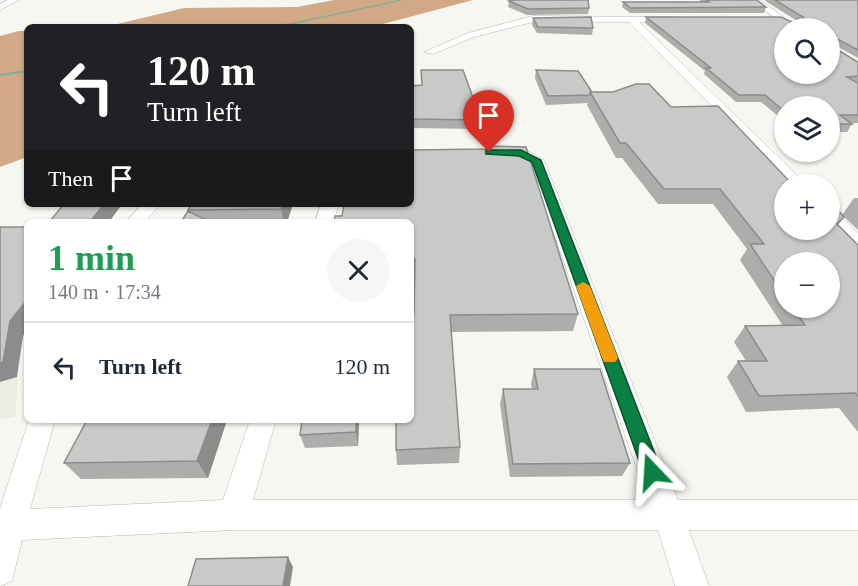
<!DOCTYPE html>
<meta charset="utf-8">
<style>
body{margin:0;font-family:Georgia,serif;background:#f6f6f7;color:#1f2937;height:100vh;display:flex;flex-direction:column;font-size:22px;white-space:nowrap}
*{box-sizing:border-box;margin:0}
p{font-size:20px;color:#747a83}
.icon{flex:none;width:33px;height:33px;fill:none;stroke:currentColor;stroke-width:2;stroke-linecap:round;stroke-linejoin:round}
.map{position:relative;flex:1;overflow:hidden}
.details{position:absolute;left:24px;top:219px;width:390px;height:204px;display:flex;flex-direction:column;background:#fff;border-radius:9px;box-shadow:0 2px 4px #0004}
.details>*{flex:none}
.banner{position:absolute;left:24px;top:24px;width:390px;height:183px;border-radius:9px;box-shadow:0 2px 4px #0004;background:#202124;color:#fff;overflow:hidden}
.tools{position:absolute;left:774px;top:18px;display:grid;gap:12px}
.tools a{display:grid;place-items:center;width:66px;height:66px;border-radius:50%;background:#fff;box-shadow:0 2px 4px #0004;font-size:30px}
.pin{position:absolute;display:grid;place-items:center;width:51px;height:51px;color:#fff;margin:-62px -26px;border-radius:50% 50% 50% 0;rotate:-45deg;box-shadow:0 0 6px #0007}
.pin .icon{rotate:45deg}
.me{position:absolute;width:66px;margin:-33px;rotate:340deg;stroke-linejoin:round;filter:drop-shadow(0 0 4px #0008)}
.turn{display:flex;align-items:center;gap:21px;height:126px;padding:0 24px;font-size:27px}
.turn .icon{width:78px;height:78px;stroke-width:2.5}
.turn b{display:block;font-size:42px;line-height:51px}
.then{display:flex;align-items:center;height:57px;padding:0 24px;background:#0003;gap:12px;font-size:22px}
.round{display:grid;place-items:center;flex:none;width:63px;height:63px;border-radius:32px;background:#f6f6f7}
.summary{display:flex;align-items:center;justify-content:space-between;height:102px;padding:0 24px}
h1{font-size:36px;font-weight:600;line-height:45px;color:#1e9e55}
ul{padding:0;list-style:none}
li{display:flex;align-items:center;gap:18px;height:90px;padding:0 24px;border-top:2px solid #e0e1e3}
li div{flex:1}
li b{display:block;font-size:22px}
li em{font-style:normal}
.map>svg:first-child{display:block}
.built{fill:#ecede0}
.forest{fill:#d1a986}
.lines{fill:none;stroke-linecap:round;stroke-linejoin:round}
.stream{fill:#7cb095;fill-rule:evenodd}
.minor-casing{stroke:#b7b8b2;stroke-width:1}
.minor{fill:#fff;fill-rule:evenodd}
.wall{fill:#abaeaa;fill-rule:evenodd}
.shaded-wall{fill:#8b8d8b}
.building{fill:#c7cac6;stroke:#8b8d8b;stroke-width:1.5;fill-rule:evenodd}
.route{fill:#0b8043;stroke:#07532c;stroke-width:1.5}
.slow{fill:#f59e0b}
</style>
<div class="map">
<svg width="858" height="586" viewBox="0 0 858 586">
<rect width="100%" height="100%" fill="#f6f7f1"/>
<path class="built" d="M17,377L16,416L0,420V382Z"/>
<path class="forest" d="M334,0H473L372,27H105L184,8L297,7Z
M19,31H27V157L0,167V36Z"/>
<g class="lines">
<path class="stream" d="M399,0H404L280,27H273Z
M27,70V72L0,76V74Z"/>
<g class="minor-casing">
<path id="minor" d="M8,0H19L0,10V4Z
M750,0H760L785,18L778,20Z
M533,16L675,17L677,19L672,22H639L806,184H789L629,22H533L474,37L433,54L424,52L468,33Z
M502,148L526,150L544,160L678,500H858V530H689L709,586H675L658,530H233L22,540L12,581L0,586V508L29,420H55L30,509L223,500L250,420H276L253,500H648L529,163L518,157L497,155L495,152L497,149Z
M142,204H160L145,222H126Z
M321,204H339L333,222H315Z
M830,211L836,212L858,233V250L851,248L830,226Z"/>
</g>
<use href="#minor" class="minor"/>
</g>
<path class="wall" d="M699,0H757L766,7L764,13H630L622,7L623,2H701Z
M764,0H858V58L831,43V46L858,62V123H850L852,124L847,132H830V106H784V121L761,102H736L704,74L705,71L645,23L646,17L802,24Z
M509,1L589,8L588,14L527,15L508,7Z
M533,18L593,28L592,35L537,33L532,25Z
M536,70L592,92L784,230L838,210L842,215L854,198H858V230L842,215L844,217L838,225L858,245V432L839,408L746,412L727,377L738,361H746L734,342L745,326H783L740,260L747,249L713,204H658L622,158H616L587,105L588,103L546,105L535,78ZM784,262L830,308H784Z
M411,86L481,120L480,129L411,128Z
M293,204L287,222H181L188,210Z
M411,222L578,314L573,331L451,332L460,447L459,463L397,465L396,450L414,315V275L411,276Z
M534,369L630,463L622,476L510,477L500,404L503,389H532L531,384Z
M227,420L208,478L81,479L64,463Z
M302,420H359L358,446L305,448L300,435Z"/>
<path class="shaded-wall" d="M104,204H118L120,207L109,222H90Z
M283,204H293L287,222H284L281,209Z
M27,300V331L23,336L17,377L0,382V363L10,321Z
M212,420H227L208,478L197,461Z
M356,420H359L358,446L356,432Z
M288,557L293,567L290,586H283Z"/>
<path class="building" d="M515,0H588L589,8L528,9L509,1Z
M706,0H757L766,7L631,8L623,2H709Z
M775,0H858V50L834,37H832L831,46L858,62V76L847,77L858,83V115H840L852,124H830V106H784V111L765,95H739L706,68H711L646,17H781L796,24H807L808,20ZM784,28H830V74H784Z
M591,17L593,28L538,27L533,18Z
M421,70H463L481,120L411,119V86L422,85Z
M536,70L578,71L592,92H590V95L548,96Z
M636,84H649L671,107L718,106L792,184H784V230H830V199H838V210L844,217L837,224L858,245V396L855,393L759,396L738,361H767L745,326L805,325L793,308H830V262H784V295L750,244H764L720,189H664L626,143H620L590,92H613Z
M486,146L526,147L578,314L450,315L460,447L396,450V420H411V316L414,315L415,259H411V222H334L335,216H342L344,204H411V150L486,149Z
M64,204H104L90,222H49Z
M192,204H283L281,209L188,210Z
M188,211L204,219L202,222H181Z
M0,227H27V300L10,321L3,362L0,363Z
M534,369H600L630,463L513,464L503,389H538Z
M87,420H212L197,461L64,463Z
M302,420H356V432L300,435Z
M288,557L283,586H188L196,559Z"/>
<path class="route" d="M486,150H521L541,160L662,472L659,478L652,481L646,478L643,472L532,162L519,156L486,154Z"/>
<path class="slow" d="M583,282L590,286L618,358L615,362H604L602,358L576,286Z"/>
</svg>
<div class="tools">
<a><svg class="icon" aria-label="search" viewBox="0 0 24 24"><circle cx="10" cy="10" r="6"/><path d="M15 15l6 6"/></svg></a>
<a><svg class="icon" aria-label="layers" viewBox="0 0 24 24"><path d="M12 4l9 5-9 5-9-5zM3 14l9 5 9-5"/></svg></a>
<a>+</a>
<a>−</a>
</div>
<div class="pin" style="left:489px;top:152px;background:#d93025"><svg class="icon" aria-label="arrive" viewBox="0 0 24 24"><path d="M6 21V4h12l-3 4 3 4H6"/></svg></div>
<svg class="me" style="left:652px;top:472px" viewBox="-20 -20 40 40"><path d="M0-17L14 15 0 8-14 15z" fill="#0b8043" stroke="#fff" stroke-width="4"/></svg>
<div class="banner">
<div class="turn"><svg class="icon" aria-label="left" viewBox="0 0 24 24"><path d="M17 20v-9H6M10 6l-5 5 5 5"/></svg><div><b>120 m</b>Turn left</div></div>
<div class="then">Then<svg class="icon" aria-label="arrive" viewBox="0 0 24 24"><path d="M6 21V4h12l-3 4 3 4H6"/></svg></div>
</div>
<section class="details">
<div class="summary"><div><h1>1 min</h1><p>140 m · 17:34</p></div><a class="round"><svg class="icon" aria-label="close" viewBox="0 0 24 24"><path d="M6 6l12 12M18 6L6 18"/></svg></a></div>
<ul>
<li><svg class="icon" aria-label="left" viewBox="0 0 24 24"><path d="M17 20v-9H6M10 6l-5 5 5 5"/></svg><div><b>Turn left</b></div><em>120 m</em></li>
</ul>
</section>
</div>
